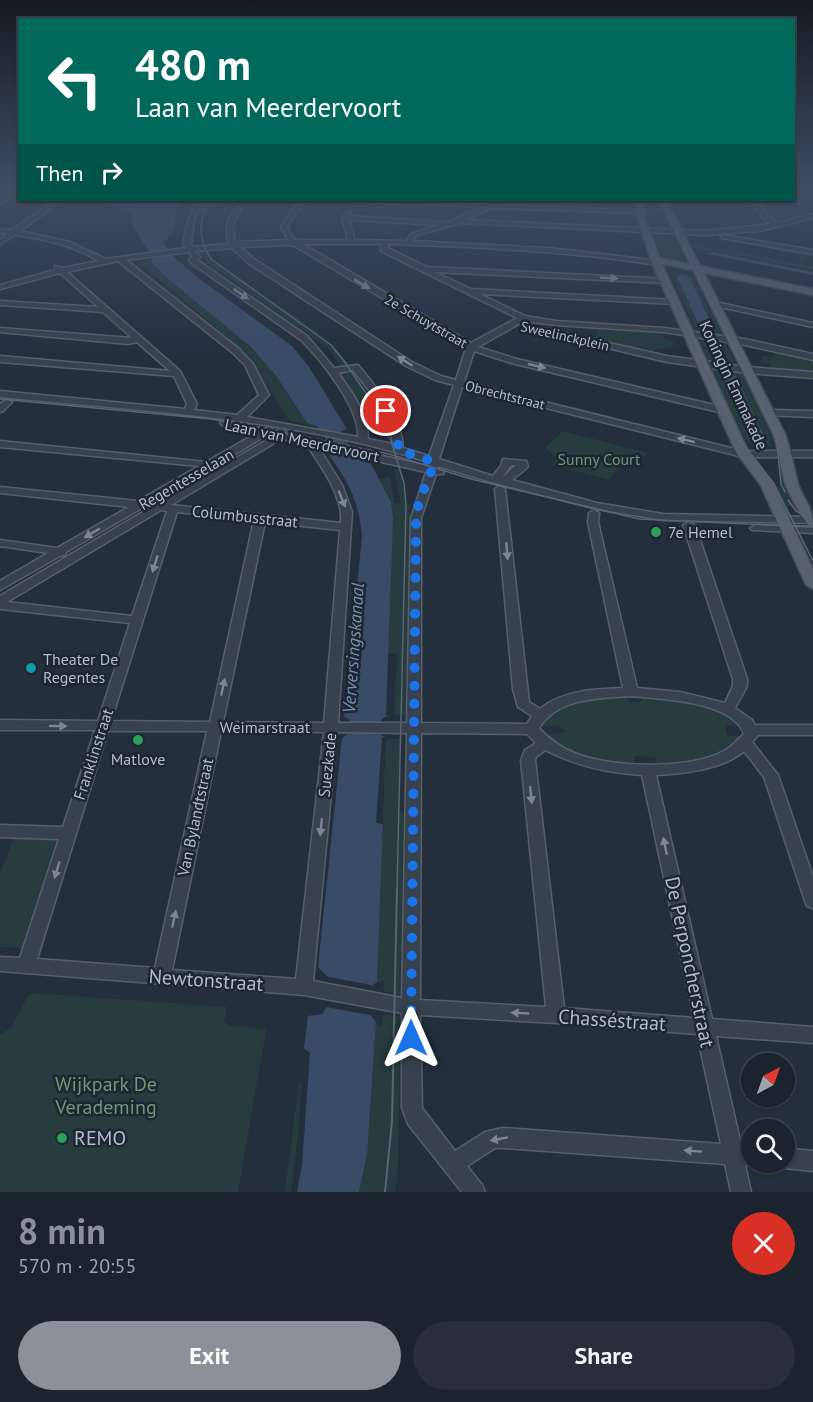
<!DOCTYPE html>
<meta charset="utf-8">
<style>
body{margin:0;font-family:"PT Sans",sans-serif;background:#282f3a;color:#f1f3f6;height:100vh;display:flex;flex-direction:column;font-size:22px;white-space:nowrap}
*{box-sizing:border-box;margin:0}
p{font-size:20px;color:#a0a4aa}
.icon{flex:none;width:33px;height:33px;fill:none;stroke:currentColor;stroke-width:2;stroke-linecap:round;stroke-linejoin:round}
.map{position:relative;height:1192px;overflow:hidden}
.panel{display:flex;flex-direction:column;background:#1b232e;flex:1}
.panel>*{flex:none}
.top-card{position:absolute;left:18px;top:18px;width:777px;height:183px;border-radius:0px;box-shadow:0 2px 4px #0004,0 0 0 2px #39404a;background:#00695c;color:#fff;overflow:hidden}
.needle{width:39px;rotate:41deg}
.tools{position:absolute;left:741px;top:1053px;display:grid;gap:12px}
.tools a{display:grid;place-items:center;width:54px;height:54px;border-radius:50%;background:#1b232e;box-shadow:0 2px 4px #0004,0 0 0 2px #39404a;font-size:30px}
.pin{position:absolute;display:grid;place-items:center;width:51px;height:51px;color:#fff;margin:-26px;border:3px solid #fff;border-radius:50%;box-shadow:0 2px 6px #0007}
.me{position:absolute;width:66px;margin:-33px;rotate:0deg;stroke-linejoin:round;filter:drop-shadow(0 0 4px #0008)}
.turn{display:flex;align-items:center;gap:21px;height:126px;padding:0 18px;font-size:27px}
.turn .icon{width:78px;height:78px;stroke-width:2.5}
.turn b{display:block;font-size:42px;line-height:51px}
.then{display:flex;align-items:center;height:57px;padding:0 18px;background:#0003;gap:12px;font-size:22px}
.round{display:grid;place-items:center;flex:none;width:63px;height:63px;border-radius:32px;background:#282f3a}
.overview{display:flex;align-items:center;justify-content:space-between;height:102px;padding:0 18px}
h1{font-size:36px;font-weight:700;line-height:45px;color:#8c9099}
.cta{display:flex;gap:12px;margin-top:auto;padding:12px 18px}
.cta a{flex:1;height:69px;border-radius:36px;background:#8c9099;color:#fff;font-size:24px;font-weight:700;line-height:69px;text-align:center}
.cta a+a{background:#282f3a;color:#f1f3f6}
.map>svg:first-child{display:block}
.green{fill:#263c3f;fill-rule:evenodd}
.water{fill:#394c67}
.pier{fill:#242f3e}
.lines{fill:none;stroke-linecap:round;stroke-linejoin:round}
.minor-casing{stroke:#565f6c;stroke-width:3}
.major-casing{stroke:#414a57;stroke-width:3}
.minor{fill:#38414e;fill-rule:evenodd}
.major{fill:#56606e;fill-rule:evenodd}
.tram-far1{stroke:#5a6575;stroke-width:1.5}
.tram{stroke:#5a6575;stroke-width:2}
.oneway{fill:#7c8592}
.route{stroke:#1a73e8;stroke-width:10;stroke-dasharray:0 18}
.leisure-dot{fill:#2e9e5b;stroke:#1d2633;stroke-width:2}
.culture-dot{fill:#0f9aa8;stroke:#1d2633;stroke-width:2}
.labels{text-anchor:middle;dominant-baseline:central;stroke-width:5;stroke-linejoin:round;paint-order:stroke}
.far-street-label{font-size:14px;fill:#b4bcc9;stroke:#1d2633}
.street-label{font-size:16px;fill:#b4bcc9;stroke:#1d2633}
.park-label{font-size:16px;fill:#6b9a76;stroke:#1d2633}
.poi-label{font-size:16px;fill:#b4bcc9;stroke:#1d2633;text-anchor:start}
.water-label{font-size:18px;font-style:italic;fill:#7c92b1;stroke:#1d2633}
.near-street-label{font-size:20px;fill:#b4bcc9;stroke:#1d2633}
.near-park-label{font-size:20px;fill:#6b9a76;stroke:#1d2633}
.near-poi-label{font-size:20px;fill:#b4bcc9;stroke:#1d2633;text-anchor:start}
</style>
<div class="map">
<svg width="813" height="1192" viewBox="0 0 813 1192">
<rect width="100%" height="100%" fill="#242f3e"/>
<path class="green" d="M813,189V197L803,195L813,200L805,197L781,205L808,214C791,218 767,225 760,202H765L768,206L789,201L780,200H794V196L802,195Z
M642,200H661L672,226C664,232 655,229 645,226L642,212Z
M657,234L675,237L685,261L662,257L653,237Z
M690,242L714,249H728L764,257L767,255L769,258L796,263L802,257L776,251L778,249L808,254L810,256L805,258L801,264L813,267V270L693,248Z
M207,251C217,265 232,274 246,284C281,308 324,330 350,365L341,367L329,350L318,341L208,263L199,252Z
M153,258L174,284L251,347L277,377L307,423L318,427L290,421L247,355L141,264L144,260Z
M672,271L693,275L722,335L696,331L670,273Z
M598,328L662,333L663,338L674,342L672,348L656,349L653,353L592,339L597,336Z
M702,340L726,344L735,363L709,361L700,342Z
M775,351L813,361V372L770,369L771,364L760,362L762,356H773Z
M353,369L381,414L390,438L377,433H368L361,414L335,373Z
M713,370L741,372L769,431L771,447H754L744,438ZM732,374L736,376L763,434L764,443H756L747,432L722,376Z
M563,431L647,453L642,459L626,456L609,480L553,465L556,457L545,448Z
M751,457H755L778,488L781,487L778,458H783L798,507L782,506Z
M400,468L406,503L410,504L406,715H394L397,654L388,653L380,479L390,477L394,503H401L394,469Z
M643,695C678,700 715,703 743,726L725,725L727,735L744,737L730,751L694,763L658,766L655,757L635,756L634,765L610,763L570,754L540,736L565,732L560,726L538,727L544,714L580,700L625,696L630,703L641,702Z
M389,739H401L398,812L404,813L400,995L384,991V981L377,982L385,741Z
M14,837L61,839L22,948L0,947V874Z
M33,993L227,1007L224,1022L233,1027L235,1025L266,1030L238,1192H0V1035L12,1026L28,996Z
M383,1015L400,1016L398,1172L395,1192H359L367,1154L376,1022L382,1027Z
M299,1082H301L299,1127L291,1192H285Z"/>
<path class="water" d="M98,200H112L129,204L138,200H183L179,204L171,236L163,242L174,257L197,277L292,346L309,367L347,429L340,432L358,457L370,462L391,502L393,518L386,715H389L382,719L381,735L386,738L377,982L370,987V1014L376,1022L367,1154L359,1192H297L302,1165L310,1053L304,1048L308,1016L322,1014L327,1006L329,978L318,967L342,738L348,734L349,719L344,717L362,536C358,499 350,485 329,455L334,452L318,427L307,423L277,377L251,347L174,284L151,262L153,258L133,227L131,214Z
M713,252L813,272V275L708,254Z
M683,275L690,278L714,329H701L677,277Z
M730,374L736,376L763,434L764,443H756L747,432L722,376Z"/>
<path class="pier" d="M382,737L386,738L383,824L376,823Z
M329,977L371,985L370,1015L326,1007Z"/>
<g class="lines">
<g class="minor-casing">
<path id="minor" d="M0,187H20V192L0,204V199L13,191L0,190Z
M55,200H62L20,231L70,242L106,259L186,248L183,244C186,228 188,213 199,200H205L201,205L215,200H221L215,205L198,210L194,220L191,244L193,247L229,244C224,232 227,215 238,207L241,209L234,224V242L288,240L281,227L299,200H305L287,227L292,237L296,240H348L342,218L348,210L351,212L349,216L449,222L481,207L353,202L350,200L639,210L642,212L641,213L491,208L467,220L704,231L770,224L760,215L751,200H757L765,213L777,223L813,214V218L760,231L704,235L460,223L415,236L412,241L549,248L660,261V265H657C568,251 478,247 388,244V248L427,267L669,279L670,281L666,283L435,272L471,289L675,300L679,302L675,304L480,294L525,316L556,321L664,328L745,339L813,354V360L745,345L664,332L556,325L524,321L478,347L517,359L723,407L728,410L723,413L511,363L474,351L464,382L743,451H813V457H743L462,387L439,459L493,476L501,466L503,459L526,461L528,466C524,472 517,475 512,480L597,503L663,514L813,517V523L663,520L597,509L491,482L438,466V469L444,472L443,474H436L421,518V723L527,724L532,716L518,707L513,689L495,489L500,486L505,489L529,702L540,709C562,690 597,689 623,688L588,522L589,513L594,510L599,513L598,522L637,688L680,692L725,703L733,686V679L683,525L689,522L695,525L747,679V686L735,708L752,720L755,725H813V735H758L752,742L778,775L813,877V908L807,906L805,901L764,777L744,751C725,769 682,774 656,775L712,1019L813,1027V1043L716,1036L741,1145L752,1146V1162H759L752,1166L745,1165L751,1192H731L725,1164L503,1148H495L467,1166L482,1185L485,1192H462L408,1124L402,1108V1013L304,995L0,971V957L20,958L59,839L0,837V825L63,827L95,730H0V720L98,721L130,623L0,609V596L148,509L142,508L66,552L65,555L60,556L0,590V581L48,553L0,546V540L57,548L129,507L0,493V487L138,501L199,466L0,447V441L206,462L257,433L222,425L220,423L225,420L264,429L269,427L275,431L281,428L286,431L284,434L428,466V462C291,418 143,411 0,397V391L185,409L187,404L174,376L0,362V356L170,371L137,342L128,344L0,332V328L132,338L103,312L0,305V301L98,307L60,273L0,289V285L55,270V266L63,268L98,261C73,245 44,239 15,235L0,244V239L7,234L0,233V229L12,230ZM349,220L438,225L411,234L406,241L354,240L353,230ZM303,244H381V251L517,318L471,343ZM293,245L466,348L456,380L441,376L412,362L254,259L240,247ZM232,248L248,263L406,366L435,380L454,385L429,456L403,448C402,417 377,388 358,365L334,368L307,336L197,260L200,257L195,251ZM189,252L192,257L189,260L190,262L301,340C321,360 360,408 358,437L247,417L269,395L253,364L239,349L126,260ZM118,261L233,353L245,365L259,395L237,415L194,410L197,404L180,371L67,272ZM353,370C369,390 392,417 393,444L368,439C368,414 352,392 338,373ZM267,435L270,436L265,441L158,504L151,503L208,469H215V466ZM279,438L310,445L309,448C323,470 343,496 341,523L171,505L271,445ZM319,448L426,472L411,518L407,723H338L352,512L342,485ZM511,465H516L502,478ZM161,510L167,511L132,616L7,602ZM177,512L254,520L210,722L111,721ZM265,522L340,530L324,723L223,722ZM631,696C661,699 733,701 744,734C739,738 735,743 730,747C698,771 613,768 577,754C561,748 550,740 539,728C558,698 598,698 631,696ZM108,731H207L155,968L37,959ZM221,731L324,732L296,979L172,970ZM337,732L407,733L402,998L313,981ZM421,733L527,734L536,743L525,750L521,760L546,1007L420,1000ZM545,750C576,766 607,773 642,775L694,1018L564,1008L535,760L536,757ZM420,1015L556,1023L697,1034L721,1144L503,1128L485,1132L455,1151L422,1108Z
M723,235L813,250V254L721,238V236Z
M711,301L813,323V327L711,305Z
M528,325L667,356L747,367L813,372V378L747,373L667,362L528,329Z
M7,399L12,402L3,411L0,412V404Z
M769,410L813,411V417L766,415L764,413Z
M756,525L813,527V533L752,530L750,528Z
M784,1148L813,1151V1171L784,1168L777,1165L776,1162H784Z"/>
</g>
<g class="major-casing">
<path id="major" d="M635,200H643L646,221L660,258L690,264L659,200H667L700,266L813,289V295L704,273L785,434C791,450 793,464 797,480C802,501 813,502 813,528C805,526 787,490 784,480C780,464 779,450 773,434L693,270L662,264L749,453L773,483L813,569V589L806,585L760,484L737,454L728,435L652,263L638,221Z"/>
</g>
<use href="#minor" class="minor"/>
<use href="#major" class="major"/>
<path class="tram-far1" d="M211,200C197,220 198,239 211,259L331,345L344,361L370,399L391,441L404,483L406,504L397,890
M640,200L643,223L737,436L774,484L813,561
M660,200L776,434L781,484L785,492
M0,399L211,419L257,427L389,454L471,479L639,519L813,527
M788,500L796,511L813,520"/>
<path class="tram" d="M385,1192L392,1121L397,888"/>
</g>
<defs><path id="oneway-solid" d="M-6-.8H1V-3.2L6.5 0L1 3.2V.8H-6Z" transform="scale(1.5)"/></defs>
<g class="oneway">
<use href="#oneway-solid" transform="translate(609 278) rotate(3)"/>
<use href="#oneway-solid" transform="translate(362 284) rotate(31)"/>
<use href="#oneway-solid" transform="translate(241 294) rotate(35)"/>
<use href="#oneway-solid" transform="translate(405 361) rotate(-148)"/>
<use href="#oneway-solid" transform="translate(537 366) rotate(13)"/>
<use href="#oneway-solid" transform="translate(686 440) rotate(-166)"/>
<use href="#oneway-solid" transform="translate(342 499) rotate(68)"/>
<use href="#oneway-solid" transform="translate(92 533) rotate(150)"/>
<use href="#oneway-solid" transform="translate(507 551) rotate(85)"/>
<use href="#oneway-solid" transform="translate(155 564) rotate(107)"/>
<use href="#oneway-solid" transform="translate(223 687) rotate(-78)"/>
<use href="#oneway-solid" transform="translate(58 726) rotate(1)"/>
<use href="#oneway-solid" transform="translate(531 795) rotate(84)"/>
<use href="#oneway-solid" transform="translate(321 827) rotate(96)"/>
<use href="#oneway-solid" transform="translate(665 846) rotate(-102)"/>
<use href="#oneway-solid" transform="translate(57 870) rotate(107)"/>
<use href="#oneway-solid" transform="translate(174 919) rotate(-78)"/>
<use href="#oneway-solid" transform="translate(520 1013) rotate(-177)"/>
<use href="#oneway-solid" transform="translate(499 1139) rotate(170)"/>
<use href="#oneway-solid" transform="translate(693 1151) rotate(-176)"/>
</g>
<linearGradient id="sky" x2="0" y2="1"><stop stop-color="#141a22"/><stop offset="0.53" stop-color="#3f4d63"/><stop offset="1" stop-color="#3f4d63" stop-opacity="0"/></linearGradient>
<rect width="813" height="354" fill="url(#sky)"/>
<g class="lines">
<path class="route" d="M386,411L398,442V450L434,462C429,481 418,498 416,518L411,1038"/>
</g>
<g class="leisure-dot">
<circle cx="656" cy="532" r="6"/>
<circle cx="138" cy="740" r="6"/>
<circle cx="62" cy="1138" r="6"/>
</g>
<circle class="culture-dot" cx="31" cy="668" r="6"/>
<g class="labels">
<g class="far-street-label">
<text transform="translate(426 321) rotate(30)">2e Schuytstraat</text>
<text transform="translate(565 336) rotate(13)">Sweelinckplein</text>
<text transform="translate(505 395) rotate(14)">Obrechtstraat</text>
</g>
<g class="street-label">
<text transform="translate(734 385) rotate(65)">Koningin Emmakade</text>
<text transform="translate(302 440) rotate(12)">Laan van Meerdervoort</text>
<text transform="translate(186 479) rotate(-30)">Regentesselaan</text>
<text transform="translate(245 516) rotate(6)">Columbusstraat</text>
<text x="265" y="727">Weimarstraat</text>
<text transform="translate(93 754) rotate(-72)">Franklinstraat</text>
<text transform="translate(327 765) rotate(-84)">Suezkade</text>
<text transform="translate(195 817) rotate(-78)">Van Bylandtstraat</text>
</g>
<g class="park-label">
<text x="599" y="459">Sunny Court</text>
</g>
<g class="poi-label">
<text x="668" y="532">7e Hemel</text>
<text x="43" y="659">Theater De<tspan x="43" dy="18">Regentes</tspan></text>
<text x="138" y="759" text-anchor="middle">Matlove</text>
</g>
<g class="water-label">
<text transform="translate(353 648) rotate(-86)">Verversingskanaal</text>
</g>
<g class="near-street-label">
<text transform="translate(690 962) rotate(78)">De Perponcherstraat</text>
<text transform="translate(206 980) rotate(4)">Newtonstraat</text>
<text transform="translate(612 1020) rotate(4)">Chasséstraat</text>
</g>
<g class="near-park-label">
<text x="106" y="1084">Wijkpark De<tspan x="106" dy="23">Verademing</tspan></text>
</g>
<g class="near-poi-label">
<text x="74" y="1138">REMO</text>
</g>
</g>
</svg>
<div class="tools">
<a><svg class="needle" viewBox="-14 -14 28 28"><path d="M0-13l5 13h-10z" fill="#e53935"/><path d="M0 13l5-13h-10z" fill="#a0a4aa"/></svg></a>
<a><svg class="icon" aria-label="search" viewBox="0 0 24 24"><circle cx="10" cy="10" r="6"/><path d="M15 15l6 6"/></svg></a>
</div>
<div class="pin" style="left:386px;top:411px;background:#d93025"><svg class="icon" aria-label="arrive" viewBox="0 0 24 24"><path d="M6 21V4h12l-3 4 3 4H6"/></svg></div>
<svg class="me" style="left:411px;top:1038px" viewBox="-20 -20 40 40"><path d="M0-17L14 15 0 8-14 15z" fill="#1a73e8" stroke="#fff" stroke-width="4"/></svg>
<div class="top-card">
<div class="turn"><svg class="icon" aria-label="left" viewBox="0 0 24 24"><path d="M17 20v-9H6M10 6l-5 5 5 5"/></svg><div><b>480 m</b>Laan van Meerdervoort</div></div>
<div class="then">Then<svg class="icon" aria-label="right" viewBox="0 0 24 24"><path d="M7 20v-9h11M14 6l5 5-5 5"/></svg></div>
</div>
</div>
<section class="panel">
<div class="overview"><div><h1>8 min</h1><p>570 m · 20:55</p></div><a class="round" style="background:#d93025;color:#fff"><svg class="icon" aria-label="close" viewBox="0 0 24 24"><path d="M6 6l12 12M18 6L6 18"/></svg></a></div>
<div class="cta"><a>Exit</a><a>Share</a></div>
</section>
